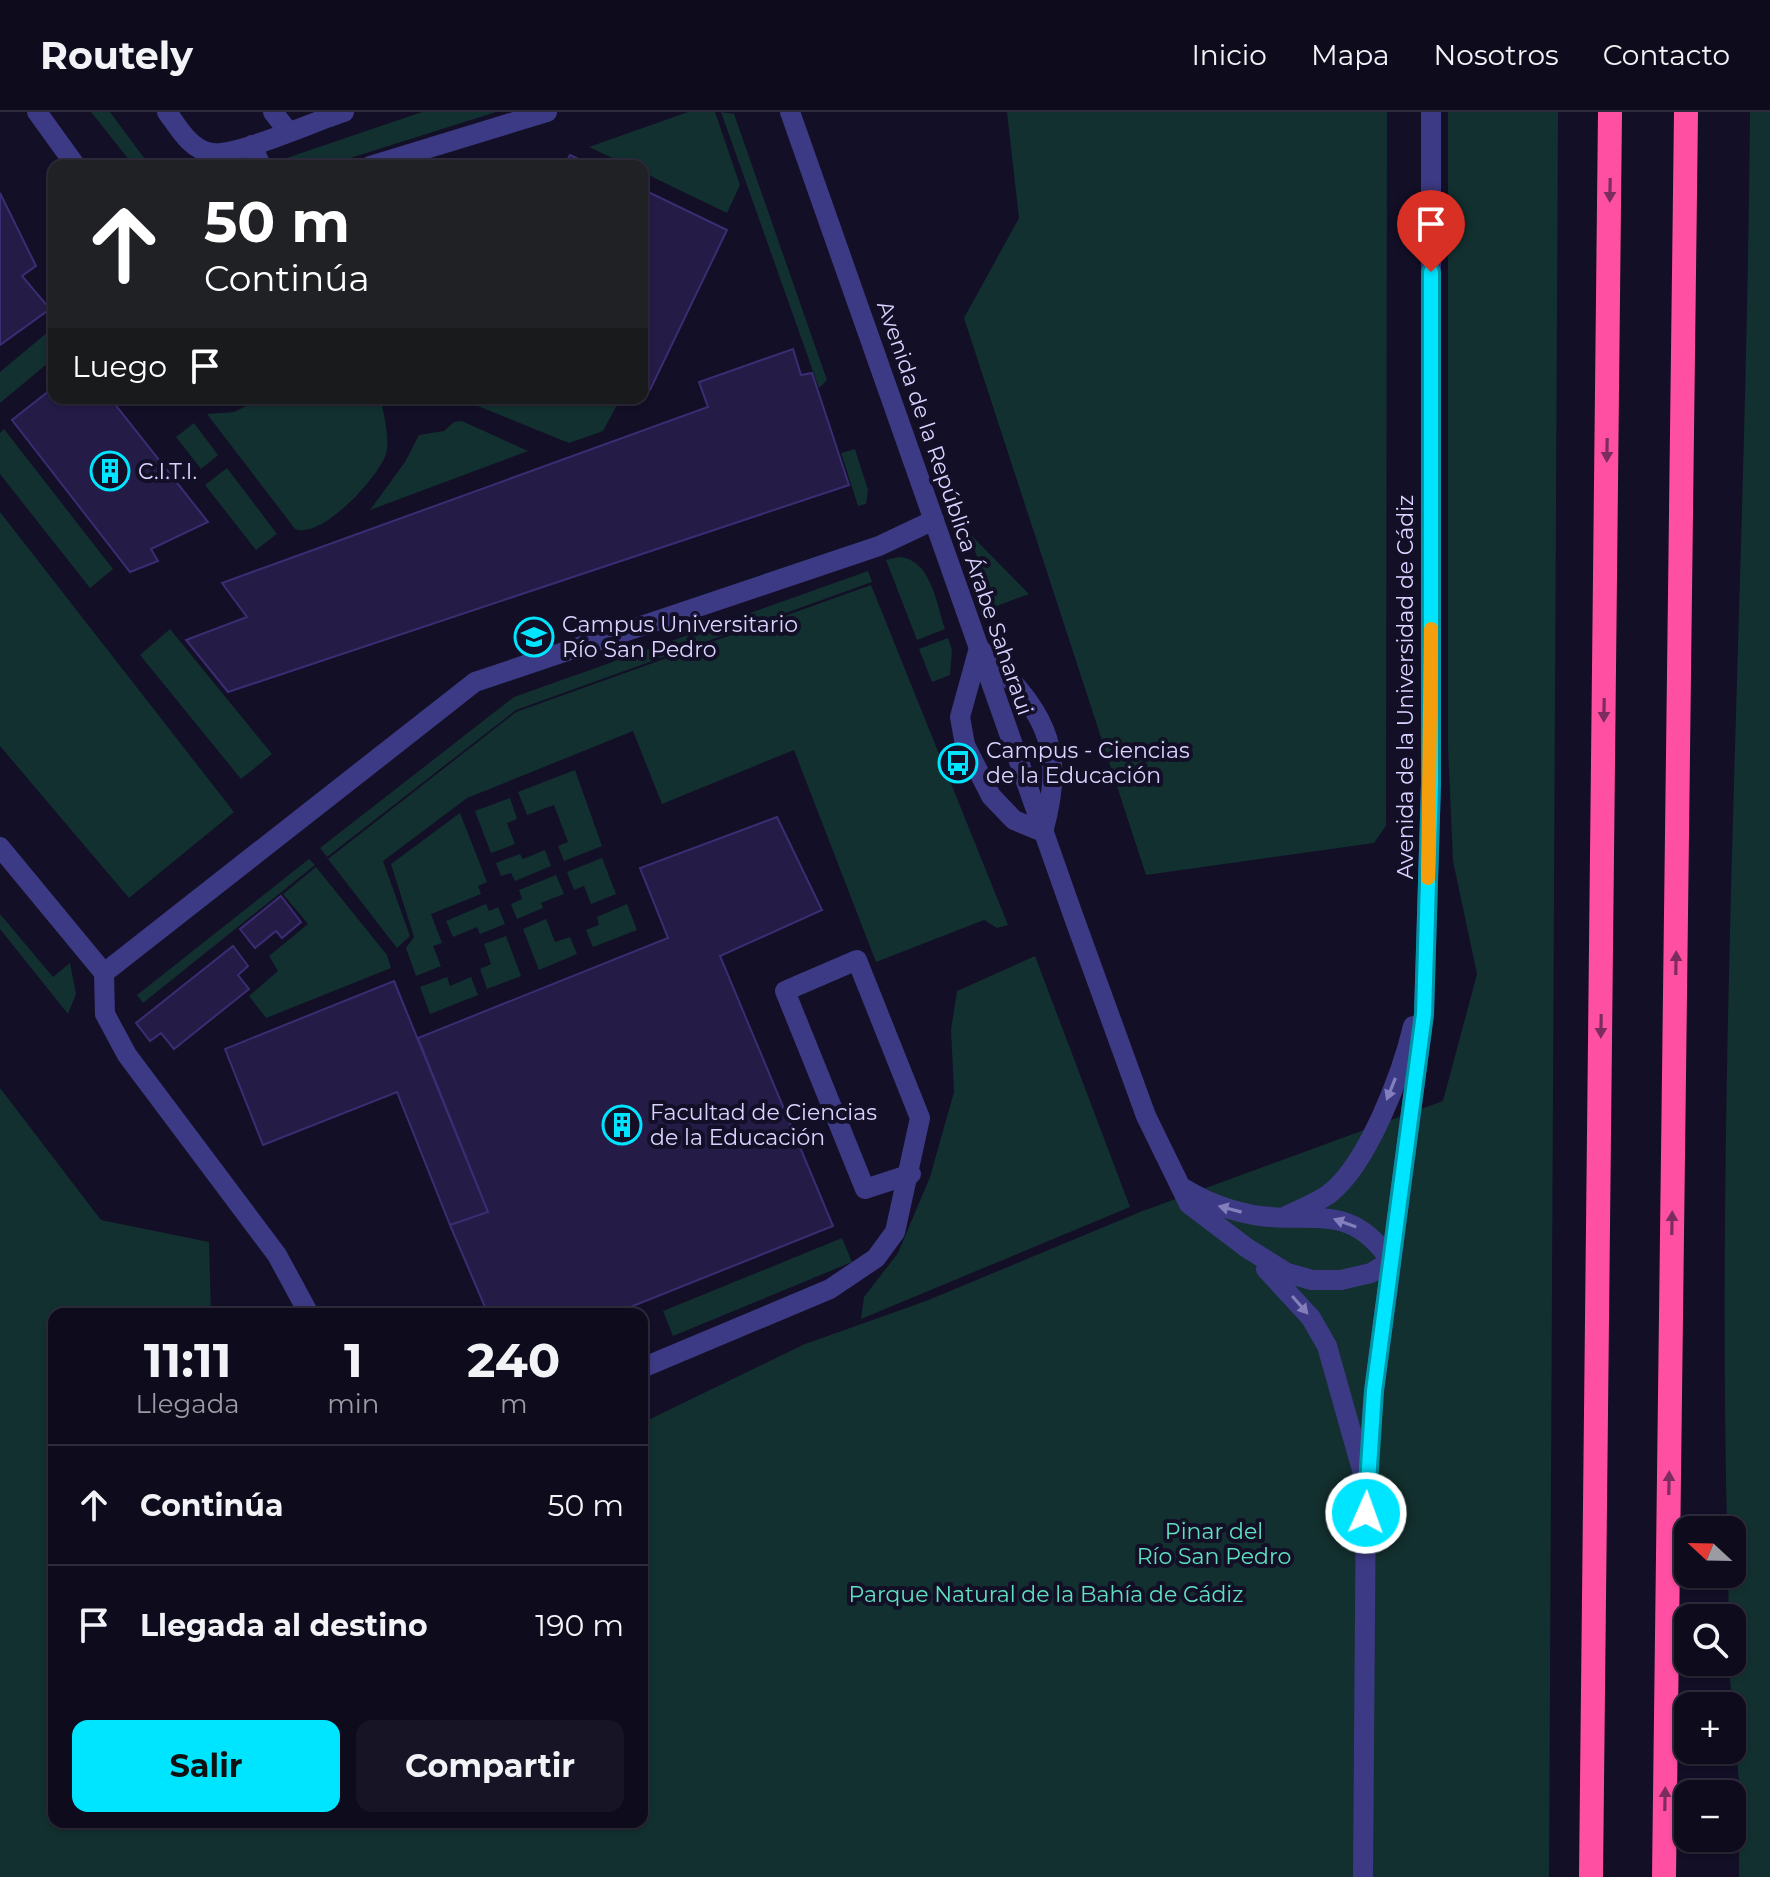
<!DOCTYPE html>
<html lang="es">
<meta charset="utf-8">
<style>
body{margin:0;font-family:Montserrat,sans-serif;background:#171425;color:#f1f3f6;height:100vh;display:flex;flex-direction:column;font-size:30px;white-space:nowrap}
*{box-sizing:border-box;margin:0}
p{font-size:26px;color:#9b9ba3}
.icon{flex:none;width:44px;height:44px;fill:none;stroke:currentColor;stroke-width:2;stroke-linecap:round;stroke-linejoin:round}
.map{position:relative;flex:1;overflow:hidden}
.details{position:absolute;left:48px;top:1196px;width:600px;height:520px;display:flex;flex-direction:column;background:#0e0b1c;border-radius:16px;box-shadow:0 2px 6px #0004,0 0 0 2px #2e2b3b}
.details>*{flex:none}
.hud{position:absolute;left:48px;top:48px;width:600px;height:244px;border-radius:16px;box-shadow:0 2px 6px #0004,0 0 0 2px #2e2b3b;background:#202124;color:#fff;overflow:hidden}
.needle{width:52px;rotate:292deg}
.tools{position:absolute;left:1674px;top:1404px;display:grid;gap:16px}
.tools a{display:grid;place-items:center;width:72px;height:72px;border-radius:16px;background:#0e0b1c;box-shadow:0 2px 6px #0004,0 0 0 2px #2e2b3b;font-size:40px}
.pin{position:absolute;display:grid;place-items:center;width:68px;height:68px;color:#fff;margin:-82px -34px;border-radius:50% 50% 50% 0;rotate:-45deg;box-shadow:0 0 8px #0007}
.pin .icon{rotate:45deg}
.me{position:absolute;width:88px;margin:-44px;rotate:2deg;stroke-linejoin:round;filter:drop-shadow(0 0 6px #0008)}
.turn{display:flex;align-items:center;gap:28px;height:168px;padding:0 24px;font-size:36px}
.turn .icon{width:104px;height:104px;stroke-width:2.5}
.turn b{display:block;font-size:56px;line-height:68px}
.then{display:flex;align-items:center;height:76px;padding:0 24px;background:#0003;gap:16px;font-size:30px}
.eta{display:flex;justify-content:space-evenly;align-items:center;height:136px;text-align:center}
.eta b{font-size:48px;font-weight:700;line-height:56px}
.primary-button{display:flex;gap:16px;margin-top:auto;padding:16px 24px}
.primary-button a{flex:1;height:92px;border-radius:16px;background:#00e5ff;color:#111;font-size:32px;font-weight:700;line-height:92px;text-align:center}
.primary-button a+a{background:#171425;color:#f1f3f6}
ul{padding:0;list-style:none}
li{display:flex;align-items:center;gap:24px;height:120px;padding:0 24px;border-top:2px solid #2e2b3b}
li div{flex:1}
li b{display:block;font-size:30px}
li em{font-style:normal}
header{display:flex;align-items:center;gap:48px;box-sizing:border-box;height:112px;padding:0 40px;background:#0e0b1c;border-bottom:2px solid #2e2b3b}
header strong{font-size:38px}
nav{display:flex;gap:44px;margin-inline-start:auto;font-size:28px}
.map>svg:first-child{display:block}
.green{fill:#12302f}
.building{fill:#241b47;stroke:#3b2d73;stroke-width:2}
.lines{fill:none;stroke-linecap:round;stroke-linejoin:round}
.service{stroke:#3d3a85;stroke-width:20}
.tertiary{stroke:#3d3a85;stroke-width:20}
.motorway{stroke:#ff4fa3;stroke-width:24}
.oneway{fill:#7d2c5e}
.oneway2{fill:#837fbc}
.route-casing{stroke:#0095a6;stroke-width:20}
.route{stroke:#00e5ff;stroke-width:14}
.slow{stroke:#f59e0b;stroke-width:14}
.labels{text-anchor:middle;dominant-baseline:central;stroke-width:8;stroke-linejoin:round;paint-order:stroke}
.poi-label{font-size:22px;fill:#d9d4ff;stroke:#130f26;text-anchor:start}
.street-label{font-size:22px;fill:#d9d4ff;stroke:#130f26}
.park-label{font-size:22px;fill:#5fe0c0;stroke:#130f26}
</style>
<header>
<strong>Routely</strong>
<nav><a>Inicio</a><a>Mapa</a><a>Nosotros</a><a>Contacto</a></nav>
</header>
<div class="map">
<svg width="1770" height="1765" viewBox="0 0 1770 1765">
<rect width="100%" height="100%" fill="#130f26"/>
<path class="green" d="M91,0H110L150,54H134Z
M422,0H496L325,54H276L275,50Z
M688,0H715L740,73L727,101L642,60V54H629L589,35Z
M721,0L734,2L827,268L819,276Z
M1007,0H1387L1386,714L1374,731L1146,763L964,206L1019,106Z
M1448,0H1558L1549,1765H0V976L101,1108L209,1130L211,1202H54V1710H642V1311L805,1232L926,1189L1140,1100L1443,989L1477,862L1453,749L1448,635Z
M1750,0H1770V1765H1739V1670L1730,1567L1732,1506H1729L1728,1462H1732V1418H1727C1716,945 1746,473 1750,0Z
M49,219L54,226V246L0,291V260Z
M262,286H380C384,301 390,327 386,342C378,366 321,428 295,417L207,302L234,300Z
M466,286H606L618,291L603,319L569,331L468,290Z
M462,309L528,339L370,398L405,350L419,323L444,319L454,310Z
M194,311L218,343L201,357L176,325Z
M4,317L113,457L90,476L0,362V321Z
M855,337L868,378L866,392L858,394L841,341Z
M227,356L277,422L256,438L205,373Z
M0,400L234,700L129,786L0,634Z
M969,421L1029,482L994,495Z
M899,445C931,447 936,491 945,517L917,528L886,448Z
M868,459L872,470L516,598L327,745L320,736L514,585Z
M871,473L1008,813L997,816L984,808L876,850L794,638L662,692L633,619L467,686L383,749L410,824L397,836L328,747L516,600Z
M170,517L272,642L241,667L140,543Z
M948,526L952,538L950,563L932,570L919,537Z
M575,658L602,734L564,749L558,734L568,730L554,693L527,703L518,680Z
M510,686L517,707L507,711L515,732L491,741L475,699Z
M460,701L487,770L478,774L481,782L431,802L442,831L433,834L441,854L416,864L406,836L414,825L391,752Z
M545,738L551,754L515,769L511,761L501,764L496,751L520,742L523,747Z
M602,746L616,782L591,792L584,774L574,778L567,760Z
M309,747L315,753L143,891L137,883Z
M316,755L387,843L391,856L266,906L249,884L278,859L269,844L308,812L283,782Z
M556,763L564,782L541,791L543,796L517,807L511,792L522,787L519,778Z
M486,792L489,799L498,795L505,812L480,822L477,815L453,825L446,809Z
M627,792L637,818L593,835L586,818L599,813L597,805Z
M0,802L53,865L70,851L76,882L68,902L0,817Z
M546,807L555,830L570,825L577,842L539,858L523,817Z
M506,824L521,864L487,877L480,857L491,852L484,832Z
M1035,844L1130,1095L861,1207L864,1185L898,1141L930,1065L954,980L951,918L957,879Z
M447,865L450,874L471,865L478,883L430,902L420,875Z
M842,1126L852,1150L673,1224L663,1199Z"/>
<path class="building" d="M570,43L593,54H564Z
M642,77L727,118L650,278L642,274Z
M0,81L36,154L22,164L50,197L0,233Z
M793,237L801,263L812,261L849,373L228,580L186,528L247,505L222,471L708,295L699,270Z
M54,275V286H110L208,410L151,437L158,449L130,460L12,308Z
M777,705L822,798L720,844L833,1114L613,1202H488L450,1113L488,1100L418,926L668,826L640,756Z
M281,784L301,810L282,826L276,819L255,836L240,817Z
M233,834L248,854L238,863L249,877L174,937L161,921L150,929L136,911Z
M394,869L488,1100L450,1113L397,980L263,1033L225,937Z"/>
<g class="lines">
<path class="service" d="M37,0L76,54
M167,0C178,15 191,39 212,41C238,44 315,9 344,0
M273,0L287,18
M252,33L261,54
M370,54L547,0
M979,536C1042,596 1068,632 1043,720L1014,708L991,684L965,633L960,605Z
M0,735L104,861L105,902L127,943L277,1143L309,1202
M104,861L475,570L879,434L934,408
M642,1256L830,1177L876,1146L895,1120L920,1006L857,848L785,879L865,1077L911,1062"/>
<path class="tertiary" d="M790,0L1073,803L1146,1004L1189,1092L1247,1136L1287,1161L1312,1168H1341L1371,1161L1391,1149
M1185,1077C1208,1091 1233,1100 1260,1104C1318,1111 1351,1091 1391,1149
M1284,1105C1299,1098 1316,1091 1329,1082C1368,1052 1402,961 1413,914
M1266,1157L1311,1206L1327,1234L1362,1358
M1363,1765L1366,1373L1374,1279L1424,902L1431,671V0"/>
<path class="motorway" d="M1591,1765L1610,0
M1664,1765L1686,0"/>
</g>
<defs><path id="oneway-solid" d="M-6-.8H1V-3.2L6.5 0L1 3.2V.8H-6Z" transform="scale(2)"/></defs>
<g class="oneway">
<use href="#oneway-solid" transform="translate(1610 78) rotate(91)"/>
<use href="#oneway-solid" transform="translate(1607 338) rotate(91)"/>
<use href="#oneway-solid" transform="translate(1604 598) rotate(91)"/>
<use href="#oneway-solid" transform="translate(1676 851) rotate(-89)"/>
<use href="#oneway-solid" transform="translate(1601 914) rotate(91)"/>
<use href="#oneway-solid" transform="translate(1672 1111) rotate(-89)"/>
<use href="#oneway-solid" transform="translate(1669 1371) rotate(-89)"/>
<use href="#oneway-solid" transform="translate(1665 1687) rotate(-89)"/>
</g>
<g class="oneway2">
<use href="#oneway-solid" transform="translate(1391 977) rotate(112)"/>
<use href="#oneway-solid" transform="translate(1230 1097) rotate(-165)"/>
<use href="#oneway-solid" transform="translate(1345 1111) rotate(-160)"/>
<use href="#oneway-solid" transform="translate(1300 1193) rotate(49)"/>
</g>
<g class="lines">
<g class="route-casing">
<path id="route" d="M1366,1401L1374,1279L1424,902L1431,671V160"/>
</g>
<use href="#route" class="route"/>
<path class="slow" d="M1428,766L1431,517"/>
</g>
<defs>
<g id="building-ring" transform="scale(2)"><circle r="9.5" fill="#130f26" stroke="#00e5ff" stroke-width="1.5"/><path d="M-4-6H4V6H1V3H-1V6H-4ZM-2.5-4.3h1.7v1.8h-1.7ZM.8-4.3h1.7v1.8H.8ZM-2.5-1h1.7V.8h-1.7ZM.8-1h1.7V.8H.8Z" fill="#00e5ff"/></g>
<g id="university-ring" transform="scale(2)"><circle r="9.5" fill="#130f26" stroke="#00e5ff" stroke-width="1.5"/><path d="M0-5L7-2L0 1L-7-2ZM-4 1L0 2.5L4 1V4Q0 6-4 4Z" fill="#00e5ff"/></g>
<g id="bus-ring" transform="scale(2)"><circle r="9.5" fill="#130f26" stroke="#00e5ff" stroke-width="1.5"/><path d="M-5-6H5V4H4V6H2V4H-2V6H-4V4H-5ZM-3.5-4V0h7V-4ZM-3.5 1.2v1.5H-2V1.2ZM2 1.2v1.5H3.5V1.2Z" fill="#00e5ff"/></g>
</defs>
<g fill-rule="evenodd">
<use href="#building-ring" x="110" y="359"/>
<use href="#university-ring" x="534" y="525"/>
<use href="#bus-ring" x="958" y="651"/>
<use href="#building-ring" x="622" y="1013"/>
</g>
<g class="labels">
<g class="poi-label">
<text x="138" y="359">C.I.T.I.</text>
<text x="562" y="512">Campus Universitario<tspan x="562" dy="25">Río San Pedro</tspan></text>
<text x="986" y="638">Campus - Ciencias<tspan x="986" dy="25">de la Educación</tspan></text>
<text x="650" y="1000">Facultad de Ciencias<tspan x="650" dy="25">de la Educación</tspan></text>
</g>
<g class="street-label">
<text transform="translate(955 396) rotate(71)">Avenida de la República Árabe Saharaui</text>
<text transform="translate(1405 575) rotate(-90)">Avenida de la Universidad de Cádiz</text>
</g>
<g class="park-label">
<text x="1214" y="1419">Pinar del<tspan x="1214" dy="25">Río San Pedro</tspan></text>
<text x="1046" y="1482">Parque Natural de la Bahía de Cádiz</text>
</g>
</g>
</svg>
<div class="tools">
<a><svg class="needle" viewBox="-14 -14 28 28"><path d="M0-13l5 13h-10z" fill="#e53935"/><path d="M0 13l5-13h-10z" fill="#9b9ba3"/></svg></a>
<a><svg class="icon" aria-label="search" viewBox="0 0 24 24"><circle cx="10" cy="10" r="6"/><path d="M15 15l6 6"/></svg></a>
<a>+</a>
<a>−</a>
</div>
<div class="pin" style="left:1431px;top:160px;background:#d93025"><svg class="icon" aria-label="arrive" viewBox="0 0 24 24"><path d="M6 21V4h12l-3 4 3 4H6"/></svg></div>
<svg class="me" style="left:1366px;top:1401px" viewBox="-20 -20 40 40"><circle r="17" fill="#00e5ff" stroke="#fff" stroke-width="3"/><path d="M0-11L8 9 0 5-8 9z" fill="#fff"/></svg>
<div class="hud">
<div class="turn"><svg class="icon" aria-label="ahead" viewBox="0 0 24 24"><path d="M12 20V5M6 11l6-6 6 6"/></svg><div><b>50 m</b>Continúa</div></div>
<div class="then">Luego<svg class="icon" aria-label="arrive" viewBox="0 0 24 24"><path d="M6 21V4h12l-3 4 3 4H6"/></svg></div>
</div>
<section class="details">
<div class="eta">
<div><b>11:11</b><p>Llegada</p></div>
<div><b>1</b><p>min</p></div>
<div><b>240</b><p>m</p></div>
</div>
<ul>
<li><svg class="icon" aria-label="ahead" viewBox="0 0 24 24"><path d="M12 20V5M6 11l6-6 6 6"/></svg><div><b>Continúa</b></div><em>50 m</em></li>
<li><svg class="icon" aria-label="arrive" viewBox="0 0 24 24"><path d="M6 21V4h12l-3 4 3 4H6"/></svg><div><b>Llegada al destino</b></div><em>190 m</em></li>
</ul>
<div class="primary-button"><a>Salir</a><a>Compartir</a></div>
</section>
</div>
